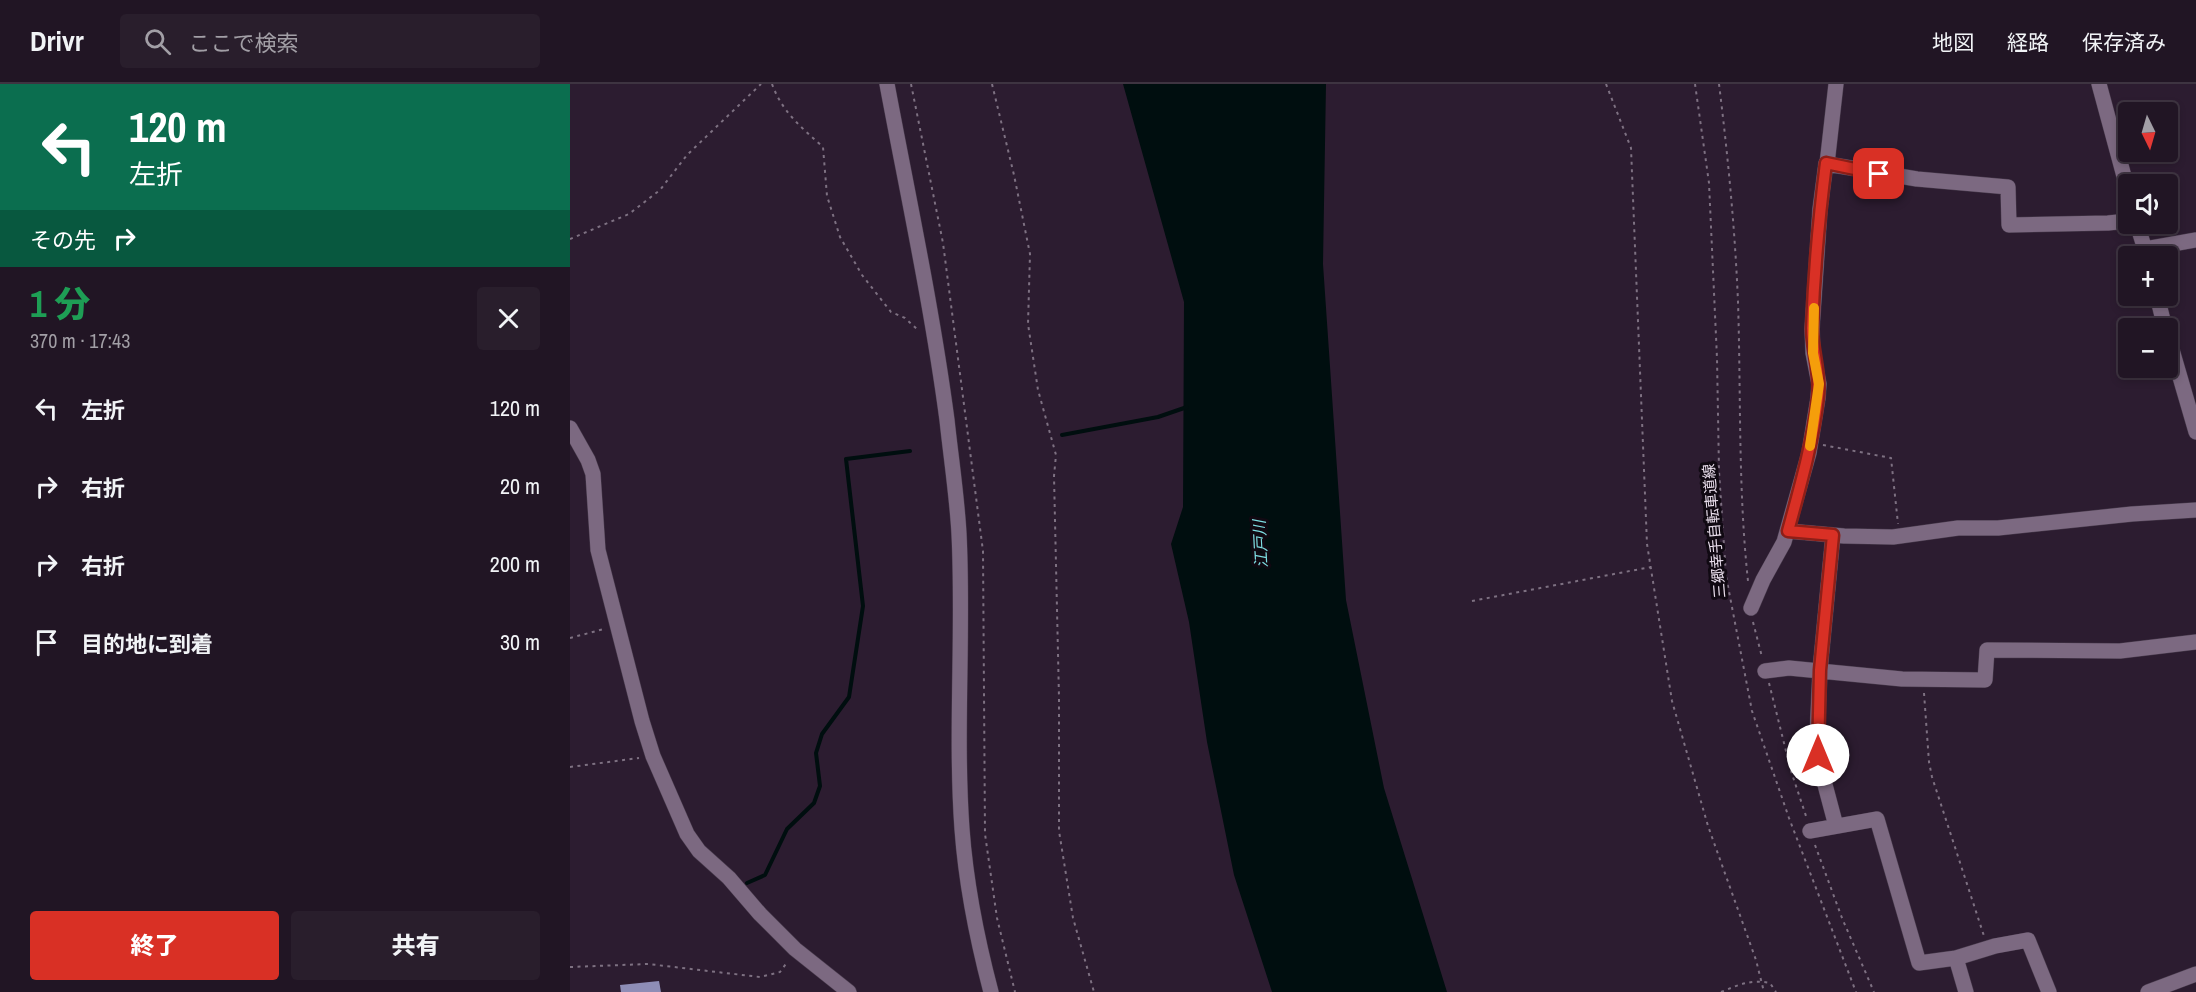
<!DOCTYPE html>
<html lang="ja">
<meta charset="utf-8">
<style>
body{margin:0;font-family:"Archivo Narrow","Noto Sans JP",sans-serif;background:#291e2c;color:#f1f3f6;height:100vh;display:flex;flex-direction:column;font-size:22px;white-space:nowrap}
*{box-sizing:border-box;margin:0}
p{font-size:20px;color:#a29fa6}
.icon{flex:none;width:33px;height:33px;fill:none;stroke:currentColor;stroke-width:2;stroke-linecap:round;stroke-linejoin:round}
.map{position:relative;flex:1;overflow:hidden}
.sheet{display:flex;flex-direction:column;background:#211524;width:570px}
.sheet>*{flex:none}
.top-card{background:#0b6e4f;color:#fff;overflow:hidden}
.needle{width:39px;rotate:175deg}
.buttons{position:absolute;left:1548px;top:18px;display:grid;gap:12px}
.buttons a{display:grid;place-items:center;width:60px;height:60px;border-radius:6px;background:#211524;box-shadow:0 3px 9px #0003,0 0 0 2px #3e3441;font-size:30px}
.pin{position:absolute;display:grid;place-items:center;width:51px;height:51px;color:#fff;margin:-26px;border-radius:12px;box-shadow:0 3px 9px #0006}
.me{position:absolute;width:66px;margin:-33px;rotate:0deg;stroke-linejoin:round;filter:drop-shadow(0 0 4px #0008)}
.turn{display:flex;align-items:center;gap:21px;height:126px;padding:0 30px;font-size:27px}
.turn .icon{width:78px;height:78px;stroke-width:2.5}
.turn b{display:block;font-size:42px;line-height:51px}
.then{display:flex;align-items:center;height:57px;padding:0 30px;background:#0003;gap:12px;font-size:22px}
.round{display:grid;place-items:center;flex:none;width:63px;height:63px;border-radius:6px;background:#291e2c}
.summary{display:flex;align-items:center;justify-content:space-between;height:102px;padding:0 30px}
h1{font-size:36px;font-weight:800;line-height:45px;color:#1e9e55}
.button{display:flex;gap:12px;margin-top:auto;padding:12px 30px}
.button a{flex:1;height:69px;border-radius:6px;background:#d93025;color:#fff;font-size:24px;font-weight:800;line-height:69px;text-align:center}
.button a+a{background:#291e2c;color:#f1f3f6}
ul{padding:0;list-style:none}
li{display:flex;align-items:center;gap:18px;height:78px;padding:0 30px}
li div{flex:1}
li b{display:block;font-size:22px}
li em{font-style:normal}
header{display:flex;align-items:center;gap:36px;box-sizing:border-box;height:84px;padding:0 30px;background:#211524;border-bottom:2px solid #3e3441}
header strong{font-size:28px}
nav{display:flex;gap:33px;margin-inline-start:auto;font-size:21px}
.search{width:420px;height:54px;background:#291e2c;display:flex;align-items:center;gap:15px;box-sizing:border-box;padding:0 21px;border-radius:6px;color:#a29fa6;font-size:22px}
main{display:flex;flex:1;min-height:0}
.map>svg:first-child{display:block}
.water{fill:#000e0f}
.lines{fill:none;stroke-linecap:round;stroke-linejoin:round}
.stream{stroke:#000e0f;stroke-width:4}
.building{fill:#8e8db6}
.minor-casing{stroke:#473a4b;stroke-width:16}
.path{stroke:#7e7182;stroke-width:2;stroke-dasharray:3 4.5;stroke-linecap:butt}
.minor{stroke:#7c6981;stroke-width:15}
.route-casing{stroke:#8d1f18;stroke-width:15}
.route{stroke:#d93025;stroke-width:10}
.slow{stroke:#f59e0b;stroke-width:10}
.labels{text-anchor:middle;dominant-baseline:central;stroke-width:6;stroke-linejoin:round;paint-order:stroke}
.street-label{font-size:15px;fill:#e9deec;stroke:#100912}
.water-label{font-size:16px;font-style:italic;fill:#7edde2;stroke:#100912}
</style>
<header>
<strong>Drivr</strong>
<div class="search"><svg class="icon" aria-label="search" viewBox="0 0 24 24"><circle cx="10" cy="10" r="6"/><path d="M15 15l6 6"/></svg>ここで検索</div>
<nav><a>地図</a><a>経路</a><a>保存済み</a></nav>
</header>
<main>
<section class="sheet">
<div class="top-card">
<div class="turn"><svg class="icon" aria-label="left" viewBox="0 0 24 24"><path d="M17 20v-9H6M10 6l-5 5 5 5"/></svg><div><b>120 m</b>左折</div></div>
<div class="then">その先<svg class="icon" aria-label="right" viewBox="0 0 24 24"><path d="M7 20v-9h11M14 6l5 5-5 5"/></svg></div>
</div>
<div class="summary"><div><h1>1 分</h1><p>370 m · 17:43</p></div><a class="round"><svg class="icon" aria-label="close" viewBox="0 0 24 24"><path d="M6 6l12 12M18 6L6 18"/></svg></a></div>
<ul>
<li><svg class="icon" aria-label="left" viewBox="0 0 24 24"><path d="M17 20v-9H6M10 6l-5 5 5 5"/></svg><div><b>左折</b></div><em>120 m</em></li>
<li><svg class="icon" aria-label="right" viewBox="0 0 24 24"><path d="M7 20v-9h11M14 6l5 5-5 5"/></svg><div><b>右折</b></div><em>20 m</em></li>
<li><svg class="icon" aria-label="right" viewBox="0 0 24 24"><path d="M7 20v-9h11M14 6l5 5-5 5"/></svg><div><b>右折</b></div><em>200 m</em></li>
<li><svg class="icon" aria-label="arrive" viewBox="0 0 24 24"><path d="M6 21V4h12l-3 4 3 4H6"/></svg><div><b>目的地に到着</b></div><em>30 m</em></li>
</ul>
<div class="button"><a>終了</a><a>共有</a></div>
</section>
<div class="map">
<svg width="1626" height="908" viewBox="0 0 1626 908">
<rect width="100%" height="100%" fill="#2c1c30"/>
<path class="water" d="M553,0H756L753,180L776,516L814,704L877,908H702L664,791L637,658L619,538L601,460L613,423L614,218Z"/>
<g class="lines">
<path class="stream" d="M492,351L588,333L617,323
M177,799L195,791L217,745L244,719L250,702L246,669L252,650L279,613L293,522L276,375L340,367"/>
</g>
<path class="building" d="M89,897L91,908H51L50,901Z"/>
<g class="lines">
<g class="minor-casing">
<path id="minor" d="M317,0C338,112 362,223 377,336C381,374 387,412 389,450C394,548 385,647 392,745C396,800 407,855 421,908
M1529,0L1558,107
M1257,80L1347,95L1438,103L1439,141L1538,139L1558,137
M1567,140L1577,172
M1575,165L1626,156
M1587,212L1595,244
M1598,252L1626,348
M0,344L18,376L23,390L28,466L72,637L83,672L117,750L129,767L159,794L190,830L225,865L279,908
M1218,447L1274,452L1323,453L1388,444H1428L1562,430L1626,426
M1263,451L1250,586L1247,653L1250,682L1266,742
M1181,524L1193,496L1214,458L1239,369L1248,314L1249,300L1243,269L1242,245L1250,125L1256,79L1257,80L1266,0
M1195,587L1219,584L1332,595L1415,596L1417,566L1550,567L1626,558
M1240,747L1307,735L1349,879L1386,874L1425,862L1458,856L1479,908
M1386,874L1396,908
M1578,908L1626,890"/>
</g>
<path class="path" d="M202,0C212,28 232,44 253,63L257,112L270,153L292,191L321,228L335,234L349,247
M341,0L373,159L413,467L415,750L427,834L445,908
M422,0L444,91L460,170L458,240L468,306L486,371L484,392L489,614V747L503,834L524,908
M1036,0L1061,64L1077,460L1102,617L1138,742L1186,876L1194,908
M1125,0L1139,99L1147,274L1149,387L1156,492L1182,627L1219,734L1286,908
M1149,0C1158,73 1165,145 1168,218C1171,311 1168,404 1178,497
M0,155L59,130L90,106L117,71L191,0
M1253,361L1321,374L1328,440
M902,517L1081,483
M1183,538L1192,573
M0,554L34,545
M1199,599L1221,687L1237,735
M1354,609L1359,678L1362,693L1414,852
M0,683L69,674
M1245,761L1272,834L1304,908
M0,883L78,880L190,893L210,888L218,877
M1151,908C1168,901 1181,895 1200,899L1206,908"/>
<use href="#minor" class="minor"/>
</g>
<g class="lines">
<g class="route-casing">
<path id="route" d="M1248,671L1250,586L1263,451L1218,447C1230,403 1243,358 1248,313C1251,290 1242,267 1242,244C1244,189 1249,134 1256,79L1309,90"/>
</g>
<use href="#route" class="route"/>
<path class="slow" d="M1240,362L1249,300L1243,269L1244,224"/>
</g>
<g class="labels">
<g class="street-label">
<text transform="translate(1144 447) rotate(-95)">三郷幸手自転車道線</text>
</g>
<g class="water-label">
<text transform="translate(690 460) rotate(-93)">江戸川</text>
</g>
</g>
</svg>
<div class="buttons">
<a><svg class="needle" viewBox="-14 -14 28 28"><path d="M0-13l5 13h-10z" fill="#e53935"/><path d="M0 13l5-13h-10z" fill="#a29fa6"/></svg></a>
<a><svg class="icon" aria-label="sound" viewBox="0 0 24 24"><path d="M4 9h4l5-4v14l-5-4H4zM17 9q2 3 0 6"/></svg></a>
<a>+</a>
<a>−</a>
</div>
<div class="pin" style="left:1309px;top:90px;background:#d93025"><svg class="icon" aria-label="arrive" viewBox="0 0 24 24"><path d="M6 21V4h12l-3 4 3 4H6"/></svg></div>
<svg class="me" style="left:1248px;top:671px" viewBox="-20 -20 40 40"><circle r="19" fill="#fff"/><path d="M0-13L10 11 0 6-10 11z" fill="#d93025"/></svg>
</div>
</main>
